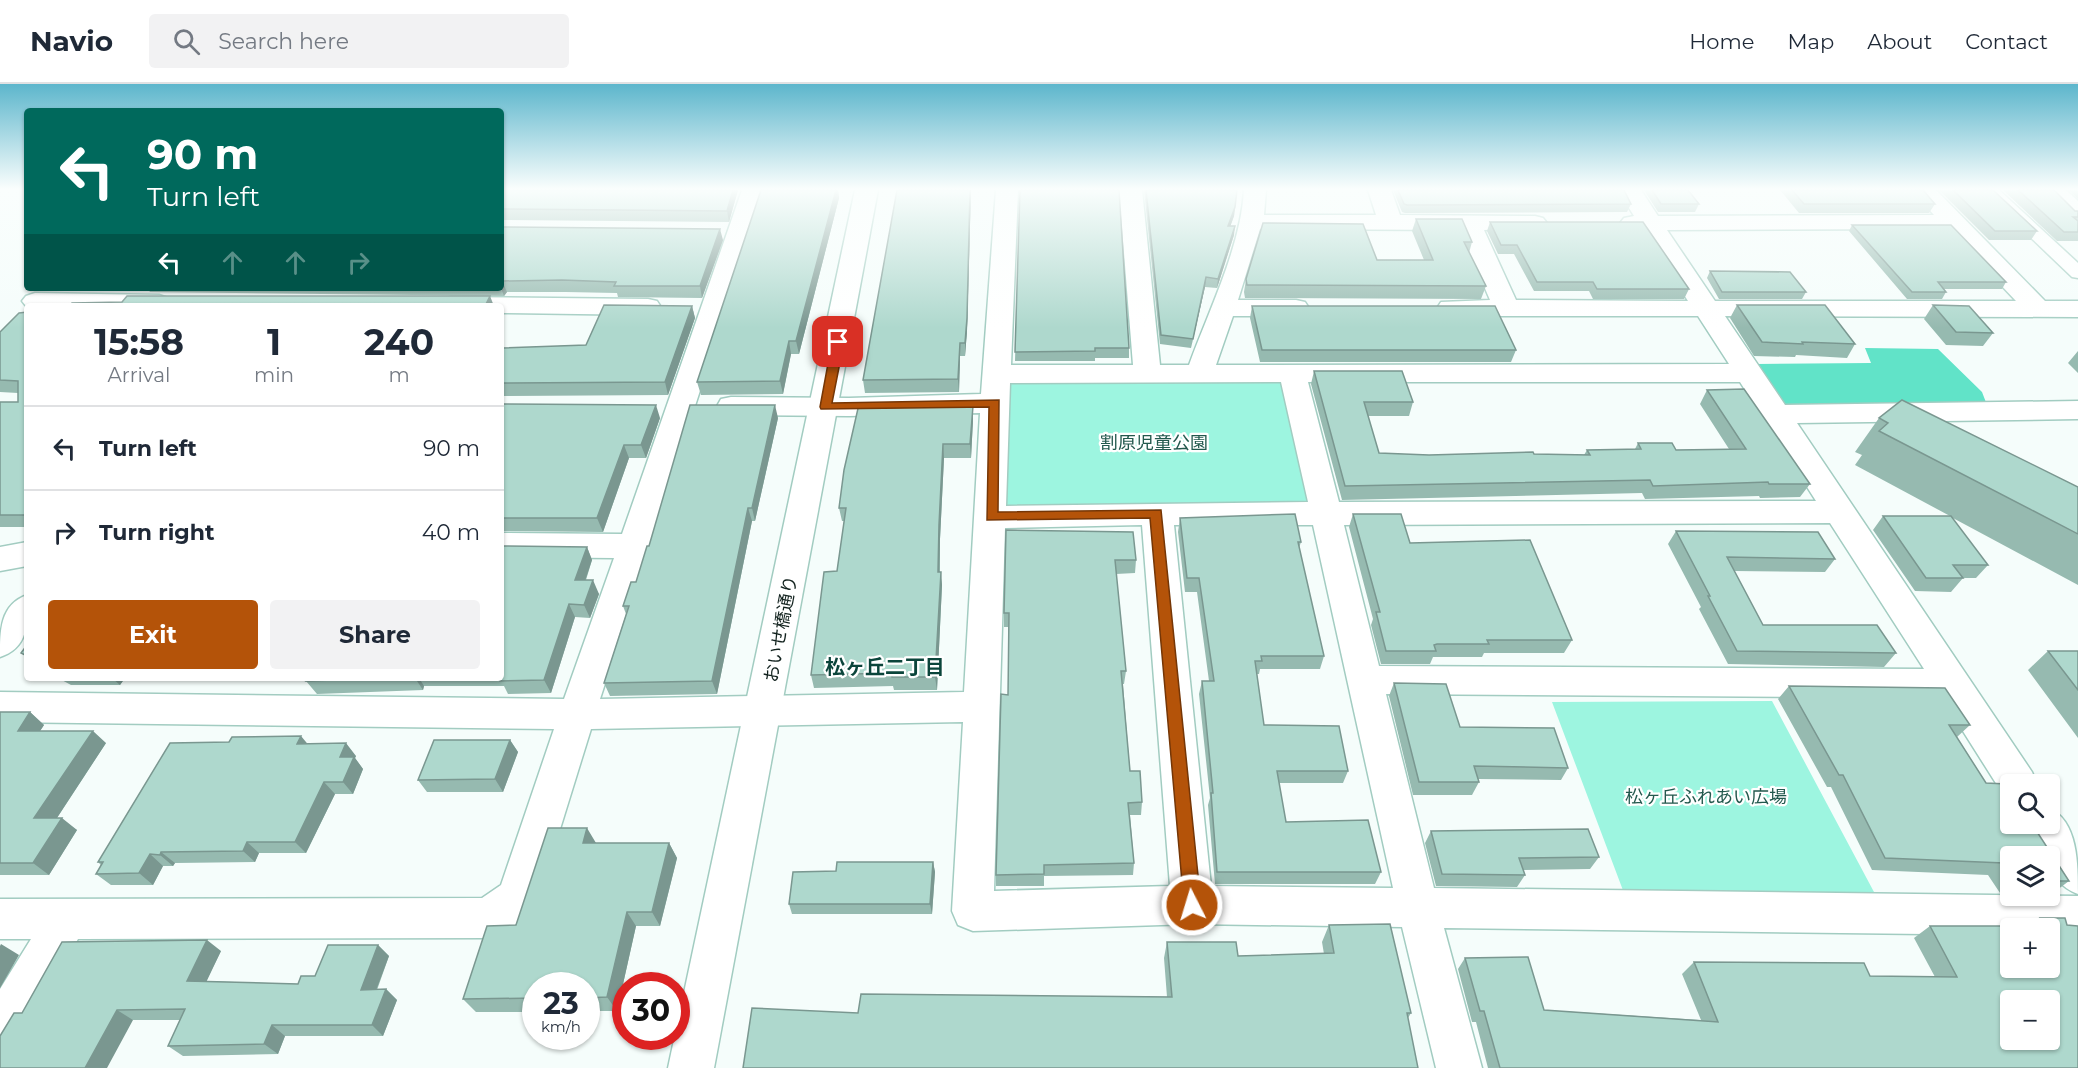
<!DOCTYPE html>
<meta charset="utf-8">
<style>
body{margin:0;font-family:Montserrat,"Noto Sans JP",sans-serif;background:#f2f2f3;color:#1f2937;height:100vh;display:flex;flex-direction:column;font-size:22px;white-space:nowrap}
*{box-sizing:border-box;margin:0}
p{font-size:20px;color:#747a83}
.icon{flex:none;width:33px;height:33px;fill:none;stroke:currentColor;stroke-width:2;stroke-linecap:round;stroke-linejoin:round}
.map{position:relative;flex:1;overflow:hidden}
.details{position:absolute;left:24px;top:219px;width:480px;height:378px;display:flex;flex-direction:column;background:#fff;border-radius:6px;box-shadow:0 2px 4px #0004}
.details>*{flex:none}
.top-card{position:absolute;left:24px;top:24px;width:480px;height:183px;border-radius:6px;box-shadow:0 2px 4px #0004;background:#00695c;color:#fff;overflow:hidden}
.controls{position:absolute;left:2000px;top:690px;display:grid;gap:12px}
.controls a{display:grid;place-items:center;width:60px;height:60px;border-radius:6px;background:#fff;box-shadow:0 2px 4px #0004;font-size:30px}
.speed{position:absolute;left:522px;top:888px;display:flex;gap:12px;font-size:30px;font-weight:700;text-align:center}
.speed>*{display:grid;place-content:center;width:78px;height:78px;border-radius:50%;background:#fff;box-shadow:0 2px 4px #0004;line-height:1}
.speed small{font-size:15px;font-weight:400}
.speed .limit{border:9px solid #d22;background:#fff;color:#111}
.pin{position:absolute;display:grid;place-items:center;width:51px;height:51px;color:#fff;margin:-26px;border-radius:12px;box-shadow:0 3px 9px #0006}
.me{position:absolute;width:66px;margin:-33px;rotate:355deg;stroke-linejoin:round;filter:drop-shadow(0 0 4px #0008)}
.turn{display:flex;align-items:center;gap:21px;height:126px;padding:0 24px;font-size:27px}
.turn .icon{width:78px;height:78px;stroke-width:2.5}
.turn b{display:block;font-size:42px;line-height:51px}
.lanes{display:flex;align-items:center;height:57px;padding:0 24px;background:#0003;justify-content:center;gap:30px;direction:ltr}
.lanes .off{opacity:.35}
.eta{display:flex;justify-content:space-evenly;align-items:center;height:102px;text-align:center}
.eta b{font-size:36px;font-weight:700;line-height:42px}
.action{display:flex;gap:12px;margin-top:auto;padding:12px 24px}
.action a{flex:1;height:69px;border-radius:6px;background:#b45309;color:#fff;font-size:24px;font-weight:700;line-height:69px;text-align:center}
.action a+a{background:#f2f2f3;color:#1f2937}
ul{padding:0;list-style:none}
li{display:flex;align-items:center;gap:18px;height:84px;padding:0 24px;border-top:2px solid #e0e1e3}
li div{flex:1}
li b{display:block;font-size:22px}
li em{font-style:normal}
header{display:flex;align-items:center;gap:36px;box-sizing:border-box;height:84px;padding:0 30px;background:#fff;border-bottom:2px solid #e0e1e3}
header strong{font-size:28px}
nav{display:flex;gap:33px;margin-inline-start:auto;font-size:21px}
.search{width:420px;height:54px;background:#f2f2f3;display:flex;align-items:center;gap:15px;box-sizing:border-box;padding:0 21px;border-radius:6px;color:#747a83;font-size:22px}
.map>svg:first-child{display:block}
.green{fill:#9df5e0}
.forest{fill:#61e3c8}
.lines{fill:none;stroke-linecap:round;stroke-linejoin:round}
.pedestrian-casing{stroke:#a2ccc1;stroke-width:3}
.minor-casing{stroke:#a2ccc1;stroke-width:3}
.tertiary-casing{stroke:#a2ccc1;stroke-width:3}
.pedestrian{fill:#fff;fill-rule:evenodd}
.minor{fill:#fff;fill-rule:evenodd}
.tertiary{fill:#fff;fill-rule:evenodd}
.wall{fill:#96bab0}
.shaded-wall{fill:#7a9790}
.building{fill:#aed8cd;stroke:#7a9790;stroke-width:1.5;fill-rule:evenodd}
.route{fill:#b45309;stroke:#753606;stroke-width:1.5}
.labels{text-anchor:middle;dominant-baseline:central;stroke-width:4.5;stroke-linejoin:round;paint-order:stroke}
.park-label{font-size:18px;fill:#23594e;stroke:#fff}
.street-label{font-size:18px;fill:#12221e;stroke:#fff}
.neighbourhood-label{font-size:20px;font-weight:bold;fill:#0b453b;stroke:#fff}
</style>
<header>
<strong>Navio</strong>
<div class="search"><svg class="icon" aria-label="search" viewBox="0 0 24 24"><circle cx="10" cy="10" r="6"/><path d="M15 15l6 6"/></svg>Search here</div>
<nav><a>Home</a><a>Map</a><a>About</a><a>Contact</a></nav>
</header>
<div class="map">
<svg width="2078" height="984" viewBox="0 0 2078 984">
<rect width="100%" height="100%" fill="#f5fdfb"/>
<path class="green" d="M1288,293L1318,423L1002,426L1007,295Z
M1772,617L1874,808L1624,809L1552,618Z"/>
<path class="forest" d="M1865,264L1938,265L1982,308L1987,321L1786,325L1756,280L1871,279Z"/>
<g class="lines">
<g class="pedestrian-casing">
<path id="pedestrian" d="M1981,106H1999L2078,179V194L2072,193Z"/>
</g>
<g class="minor-casing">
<path id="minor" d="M742,106H765L600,615L964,608L980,329L849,332L731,331L721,329L717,322L721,315L731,313L849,314L981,310L996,106H1018L1011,281H1133L1119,106H1142L1160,281H1189C1208,228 1241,163 1244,106H1266L1264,131H1376L1368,106H1391L1400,131L1535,132L1543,134L1547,139L1543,144L1484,146L1516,216L1688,217L1643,146L1624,144L1620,139L1624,134L1634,132L1618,106H1641L1658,132L1934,131L1912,106H1936L2045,217H2078V233L1725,232L1785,321L2078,317V335L1797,339L2032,688L2037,700H2010V714L2004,712L1942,614L1386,610L1434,804L2078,812V852L2049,851V844H2010V851L1444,844L1482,984H1436L1402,843L1192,840L973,847L958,841L952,827L963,638L591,645L539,813C530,834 510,846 489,854L78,855L16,962L0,968V905L31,855H0V815L482,814L501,801L554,645L0,638V608L564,615L614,474L501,473V449L622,450ZM1260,145L1460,146L1490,216L1441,218L1437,224L1441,230L1450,232H1698L1729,280L1216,281L1233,232H1296L1305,230L1309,224L1305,218L1296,216H1238ZM1948,145L2016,217H1715L1667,146ZM1281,298L1308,418L1006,422L1010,299ZM1308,298H1740L1816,417L1339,418ZM1830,439L1924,585L1379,582L1344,441ZM1142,441L1170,802L994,807L1005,444ZM1174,441H1313L1393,804L1211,802Z
M2041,106H2066L2078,117V136L2070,134Z
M35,209L159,211L168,214L172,219L170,222H26L22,217L26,212Z
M451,213L648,215L657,217L661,223L657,229L648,231L501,229V222L438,221L442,215Z
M27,458V482L0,487V463Z
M27,511C27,538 30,563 0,573C0,546 0,521 27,511Z
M2049,724C2078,737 2078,780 2078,810C2062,804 2049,791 2049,772H2043L2024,740H2049Z"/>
</g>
<g class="tertiary-casing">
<path id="tertiary" d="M855,106H878L714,984H668Z"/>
</g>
<use href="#pedestrian" class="pedestrian"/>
<use href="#minor" class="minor"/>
<use href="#tertiary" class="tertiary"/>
</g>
<path class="wall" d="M501,106H738L729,138L501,136Z
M761,106H838L839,114L799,270H791L783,310L701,311L697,298Z
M897,106H971L967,247L965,272H960L959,308L865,309L863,296Z
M1020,106L1129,264V274H1095V277H1015Z
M1144,106H1237L1234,132L1230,142L1234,151L1217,204L1205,203L1191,264L1160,260Z
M1393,106H1624L1631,120L1627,128L1405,129L1402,128Z
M1644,106H1688L1699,120L1695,128H1658Z
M1780,106H1923L1935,120L1929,129H1799Z
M1939,106H1993L2037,147L2031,156H1989Z
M2003,106H2054L2075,127H2078V157H2057Z
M2069,106H2078V115Z
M1416,135L1472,158L1469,169L1486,202L1481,215L1245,214L1244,208L1246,195L1377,176H1424L1412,147Z
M1490,138L1689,205L1684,215H1593L1589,207H1534L1514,170H1498L1487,147Z
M1852,141L2006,198L2002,205H1944L1946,208L1942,215H1907L1849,147Z
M501,143L723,156L702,214L618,213L617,209L566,208H507L504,212L150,208L147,204H501Z
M1710,187L1806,208L1802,215H1719L1707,194Z
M1737,221L1855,260L1847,274L1796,271L1795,273L1754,272L1730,234Z
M1933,221L1993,249L1983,262L1946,261L1924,235Z
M692,222L695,234L668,311L501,312V264L586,261Z
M1252,222L1516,266L1511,278H1260L1250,234Z
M27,228V443H0V318H18V309L0,308V248Z
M2078,267V289L2068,279Z
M1314,287L1413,318L1409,332H1368L1379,369L1429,371L1534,370L1584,371L1587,366L1635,365L1638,359L1676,366L1729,365L1700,320L1707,306L1810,400L1800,413L1760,414L1759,412L1645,415L1642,409L1342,416L1311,300Z
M501,320L660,334L646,374H629L603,448L501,447Z
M957,322H973V336L971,374H944L940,455V488L942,501L937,606H894L893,602L814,604L811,591L837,487L844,437H842L839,424Z
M778,334L755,437H752L717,610L610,612L604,599L626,530L623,522L636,498L649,462Z
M1879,334L2078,403V501L1951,433L1988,481L1976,494H1963L1951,508L1915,507L1873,446L1883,432H1950L1855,381L1862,371L1855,368Z
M1353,430L1410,459L1572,556L1564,569H1484L1482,573H1433L1430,580H1381L1371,541L1373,535L1349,443Z
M1180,434L1301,458L1299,464L1324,572L1320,585H1260L1259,590H1257L1264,641L1348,687L1343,699H1279L1286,738L1381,788L1375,800H1215L1208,721L1210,714L1199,610L1202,597H1209L1197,508H1185L1178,448Z
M1006,446L1136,476L1135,489L1116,490L1126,587L1124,600H1123L1130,687L1142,718L1141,731H1130L1134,779L1133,791L1044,792V802H996V791L1008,611V543H1004V529Z
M1676,447L1835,475L1825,488L1734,487L1763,541L1896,569L1884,583L1728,580L1699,525L1701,523L1668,460Z
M501,462L587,463L592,476L586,496L599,510L590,534L575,533L551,609L508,610L504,602H424L423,606L317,610L306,597L308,594H501Z
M2048,567H2078V654L2028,586Z
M58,594H125L120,601H71Z
M1394,599L1460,643L1568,684L1561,696L1478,695L1479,698L1472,711H1413L1389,612Z
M1789,602L1945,604L1970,641L1957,653L1986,699L2006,700L2010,706V740H2032L2069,797L2053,809H2049V772H2010V809H2000L1988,791L1872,786L1831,703H1827L1778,615Z
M0,628H30L44,641L40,647L106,659L57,734L77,746L49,791H0Z
M510,656L518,668L503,708H427L418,696Z
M307,660L356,672L355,674L363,685L353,710H335L306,769H259L255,778L175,779L173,782H163L153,801H111L96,790L101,781L98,778Z
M1431,747L1599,773L1590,785L1523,786L1525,791L1517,803L1436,802L1425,759Z
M596,759H669L677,774L660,842H636L617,927H586V902H536V928H476L463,915L516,841Z
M933,778L935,788L932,830H792L789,820L836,787Z
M2040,834L2067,841L2078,984H1488L1476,938H1472L1458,885L1465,874L1544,926L1701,936L1682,890L1694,878L1870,892L1935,893L1914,854L1930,842H2030Z
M1329,841L1411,929L1408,934L858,929L1167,913L1164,874L1167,858L1238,872L1324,870L1322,858Z
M378,861L389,872L377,906L386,905L397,916L383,952H285L278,970L183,972L168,962L180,936H133L22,929L221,867L206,897L298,900Z"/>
<path class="shaded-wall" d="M733,106H738L729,138L727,127Z
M836,106H838L839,114L799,270L796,257Z
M970,106H971L967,247L965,272V259Z
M1235,123L1234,132L1227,152L1228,142Z
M1235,142L1234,151L1217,204L1218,195Z
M720,145L723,156L702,214L700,202Z
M1206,193L1205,203L1191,264L1193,255Z
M502,197L507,208L504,212L501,204V198Z
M490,212L494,222H485Z
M692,222L695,234L668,311L665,298Z
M789,257L791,270L783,310L780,297Z
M960,259V272L959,308L958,295Z
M656,321L660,334L646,374L641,361Z
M775,321L778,334L755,437L752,424Z
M973,322V336L971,374L970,360Z
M943,360L944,374L940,455L939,501L938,488L939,441Z
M624,361L629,374L603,448L597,434Z
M748,424L752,437L717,610L712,597Z
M587,463L592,476L581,509L575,496Z
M941,488L942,501L937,606L935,593Z
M593,496L599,510L590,534L584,521Z
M569,520L575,533L551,609L544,596Z
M112,594H125L120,601Z
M415,594H419L424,602L423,606Z
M30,628L44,641L32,659L18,647Z
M93,647L106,659L49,746L34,734Z
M301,652L311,664L297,660Z
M510,656L518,668L503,708L495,695Z
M346,659L356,672L355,674L363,685L353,710L343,698L340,673Z
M324,698L335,710L306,769L295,758Z
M62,734L77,746L49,791L33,779Z
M587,744L596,759H583Z
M247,758L259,769L255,778L243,767Z
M669,759L677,774L660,842L652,828Z
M161,768L175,779L173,782L160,771Z
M150,770L163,782L153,801L139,789Z
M933,778L935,788L932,830L930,820Z
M627,828L636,842L617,927L607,913Z
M207,856L221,867L202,907L187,897Z
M1,860L19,871L0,904V862Z
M378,861L389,872L372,917L361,906Z
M386,905L397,916L383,952L372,941Z
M117,926L133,936L107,984H85Z
M272,941L285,952L278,970L264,960Z"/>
<path class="building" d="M501,106H733L727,127L501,125Z
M761,106H836L796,257H789L780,297L697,298Z
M897,106H970L967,234L965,259H960L958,295L863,296Z
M1020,106H1119L1129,264H1095V267L1015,268Z
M1146,106H1237L1235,123L1228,142H1235L1218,195L1206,193L1193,255L1161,251Z
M1398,106H1624L1631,120L1407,121L1404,120Z
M1652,106H1688L1699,120H1661Z
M1792,106H1923L1935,120H1804Z
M1953,106H1993L2037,147H1995Z
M2018,106H2054L2075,127H2078V133H2073L2078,137V148H2064Z
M1416,135H1462L1472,158H1464L1486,202L1247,201L1246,195L1263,139L1363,140L1377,176H1433Z
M1490,138H1643L1689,205H1597L1593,198H1537L1517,161H1501Z
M1852,141H1951L2006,198H1938L1946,208H1912Z
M501,143L720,145L700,202H614L616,198L562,196L502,197L501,198Z
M1710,187L1790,188L1806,208H1722Z
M127,212H490L485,222H69L72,219L122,218Z
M604,221L692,222L665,298L501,299V264L586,261Z
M1737,221H1825L1855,260L1802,258L1803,260L1762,258Z
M1933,221L1969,222L1993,249L1956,248Z
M1252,222H1495L1516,266H1262Z
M27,228V431H0V318H18V297L0,296V248L19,229Z
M1314,287H1402L1413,318H1364L1379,369L1429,371L1533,368L1534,370L1590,371L1587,366L1641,365L1638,359H1672L1676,366L1746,365L1707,306L1744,305L1810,400H1769L1768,398L1653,402L1650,396L1345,402Z
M1902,316L2078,403V450L1879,347L1888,339L1879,334Z
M957,318V322H973L970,360H943L939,441L938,488H941L935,593H892V589L811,591L824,488L837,487L846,424H839L844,386L859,320Z
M501,320L656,321L641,361H624L597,434H501Z
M690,321H775L752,424H748L712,597L604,599L629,522H623L631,498H636L647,462H649Z
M1295,430L1301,458H1298L1324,572H1261L1262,577H1255L1264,641L1339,642L1348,687H1277L1286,738L1368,736L1381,788H1217L1211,709H1213L1202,597H1214L1199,494H1187L1180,434Z
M1353,430H1401L1410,459L1530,456L1572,556H1487L1489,560H1437L1434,561L1436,567H1386L1376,528H1380Z
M1883,432H1951L1988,481H1953L1963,494H1926Z
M1006,446L1133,448L1136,476H1115L1126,587H1121L1130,687H1140L1142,718L1128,719L1134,779L1044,781V790L996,791L1001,610L1008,611L1009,529H1004Z
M1676,447L1818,448L1835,475L1727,473L1763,541H1877L1896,569L1737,567L1708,512H1710Z
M501,462L587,463L575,496H593L584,521L569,520L544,596L500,597L503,589H501Z
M27,561V572L21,569Z
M2048,567H2078V606Z
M308,594H392L306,597Z
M1394,599L1446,600L1460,643L1554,644L1568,684L1474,682L1479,698H1419Z
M1789,602L1945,604L1970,641H1949L1986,699L2006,700L2010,706V740H2032L2069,797H2049V772H2010V789L2004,779L1885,774L1843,691H1839Z
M0,628H30L18,647H93L34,734H62L33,779H0Z
M301,652L297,660L346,659L340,673H354L343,698H324L295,758H247L243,767L161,768L160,771L150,770L139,789L96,790L103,778H98L170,659L229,658L232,653Z
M434,656H510L495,695L418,696Z
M548,744H587L583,759H669L652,828H627L607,913L586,914V902H536V914L463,915L487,842L516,841Z
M1588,745L1599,773L1519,774L1525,791L1442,790L1431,747Z
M837,778H933L930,820H789L793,788L836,787Z
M2040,834H2065L2067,841L2078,842V984H1500L1484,927H1480L1465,874L1528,873L1544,926L1718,938L1694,878L1864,879L1870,892L1957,893L1930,842H2045ZM2010,844H2049V884H2010ZM2010,916H2049V956H2010Z
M1390,840L1411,929H1407L1418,984H743L752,924L858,929L861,910L1172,913L1167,858H1236L1238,872L1334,869L1329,841Z
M207,856L187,897L298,900L301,892H315L328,861H378L361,906L386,905L372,941H272L264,960L168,962L185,925L117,926L85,984H0V952L14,929H22L62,858Z"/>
<linearGradient id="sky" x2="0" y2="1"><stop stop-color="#5db6cc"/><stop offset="0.43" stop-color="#fafefd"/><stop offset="1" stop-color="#fafefd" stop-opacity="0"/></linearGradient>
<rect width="2078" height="244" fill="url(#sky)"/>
<path class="route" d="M838,254L844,258L832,319L999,316L998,428L1161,426L1201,821L1198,826L1192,829L1186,826L1184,821L1150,434L987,436L989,323L821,325L820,323L832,258Z"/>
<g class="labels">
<g class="park-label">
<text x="1154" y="359">割原児童公園</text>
<text x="1706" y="713">松ヶ丘ふれあい広場</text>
</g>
<g class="street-label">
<text transform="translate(781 545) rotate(-79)">おいせ橋通り</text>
</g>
<g class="neighbourhood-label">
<text x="885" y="583">松ヶ丘二丁目</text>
</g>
</g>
</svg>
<div class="controls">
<a><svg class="icon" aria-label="search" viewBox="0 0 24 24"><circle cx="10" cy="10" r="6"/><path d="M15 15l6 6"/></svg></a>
<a><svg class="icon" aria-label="layers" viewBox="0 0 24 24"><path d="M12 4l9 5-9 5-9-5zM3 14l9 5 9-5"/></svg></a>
<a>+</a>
<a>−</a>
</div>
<div class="speed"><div>23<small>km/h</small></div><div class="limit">30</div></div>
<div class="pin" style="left:838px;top:258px;background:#d93025"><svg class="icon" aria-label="arrive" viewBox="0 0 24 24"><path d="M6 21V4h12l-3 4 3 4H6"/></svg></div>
<svg class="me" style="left:1192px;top:821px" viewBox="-20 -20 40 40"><circle r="17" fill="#b45309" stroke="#fff" stroke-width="3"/><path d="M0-11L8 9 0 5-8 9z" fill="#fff"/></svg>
<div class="top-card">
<div class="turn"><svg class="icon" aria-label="left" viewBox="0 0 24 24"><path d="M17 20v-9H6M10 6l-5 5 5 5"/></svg><div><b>90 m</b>Turn left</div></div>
<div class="lanes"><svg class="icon" aria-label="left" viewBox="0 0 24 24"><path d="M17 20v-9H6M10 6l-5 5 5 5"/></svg><svg class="icon off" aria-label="ahead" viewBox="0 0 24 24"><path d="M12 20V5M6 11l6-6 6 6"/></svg><svg class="icon off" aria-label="ahead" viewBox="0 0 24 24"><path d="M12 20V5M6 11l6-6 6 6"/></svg><svg class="icon off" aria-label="right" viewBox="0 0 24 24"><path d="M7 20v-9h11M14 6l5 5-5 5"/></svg></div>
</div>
<section class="details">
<div class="eta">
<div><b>15:58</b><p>Arrival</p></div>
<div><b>1</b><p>min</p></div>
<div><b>240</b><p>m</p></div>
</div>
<ul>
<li><svg class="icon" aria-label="left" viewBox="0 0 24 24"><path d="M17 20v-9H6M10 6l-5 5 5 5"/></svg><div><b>Turn left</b></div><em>90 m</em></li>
<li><svg class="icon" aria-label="right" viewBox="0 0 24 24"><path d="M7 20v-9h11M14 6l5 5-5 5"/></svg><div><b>Turn right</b></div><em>40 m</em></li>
</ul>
<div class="action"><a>Exit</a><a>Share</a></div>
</section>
</div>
